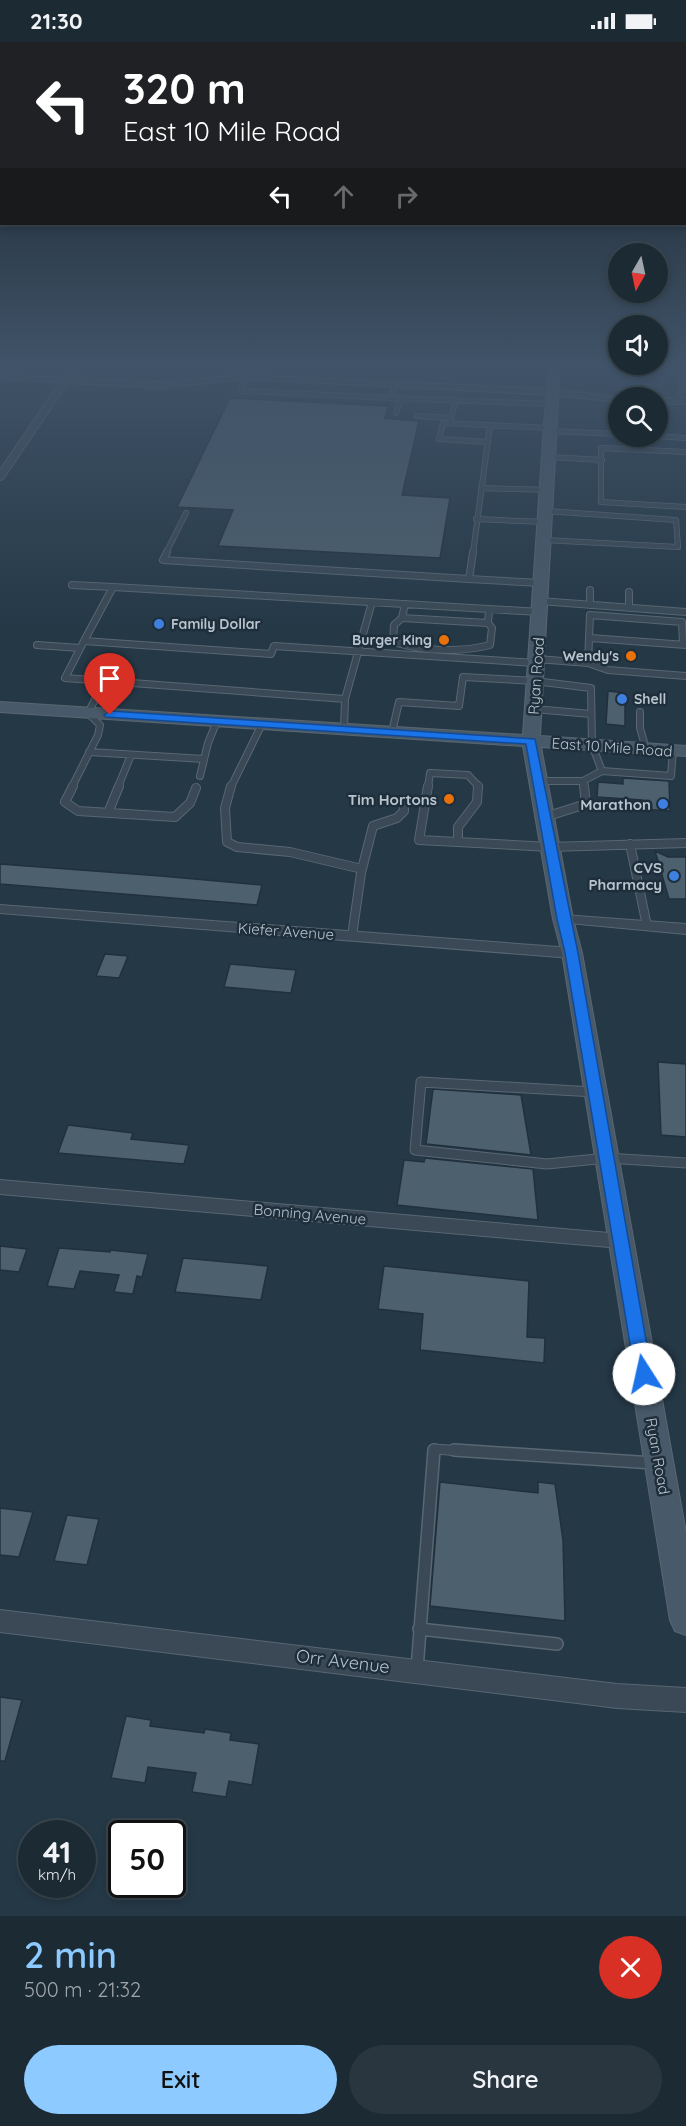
<!DOCTYPE html>
<meta charset="utf-8">
<style>
body{margin:0;font-family:Quicksand,sans-serif;background:#293640;color:#f1f3f6;height:100vh;display:flex;flex-direction:column;font-size:22px;white-space:nowrap}
*{box-sizing:border-box;margin:0}
p{font-size:20px;color:#a0a7ac}
.icon{flex:none;width:33px;height:33px;fill:none;stroke:currentColor;stroke-width:2;stroke-linecap:round;stroke-linejoin:round}
.map{position:relative;height:1874px;overflow:hidden}
.panel{display:flex;flex-direction:column;background:#1c2a34;flex:1}
.panel>*{flex:none}
.banner{position:absolute;left:0px;top:0px;width:687px;height:183px;box-shadow:0 3px 9px #0003,0 0 0 2px #3a464f;background:#202124;color:#fff;overflow:hidden}
.needle{width:39px;rotate:189deg}
.controls{position:absolute;left:608px;top:201px;display:grid;gap:12px}
.controls a{display:grid;place-items:center;width:60px;height:60px;border-radius:50%;background:#1c2a34;box-shadow:0 3px 9px #0003,0 0 0 2px #3a464f;font-size:30px}
.speed{position:absolute;left:18px;top:1778px;display:flex;gap:12px;font-size:30px;font-weight:700;text-align:center}
.speed>*{display:grid;place-content:center;width:78px;height:78px;border-radius:50%;background:#1c2a34;box-shadow:0 3px 9px #0003,0 0 0 2px #3a464f;line-height:1}
.speed small{font-size:15px;font-weight:400}
.speed .limit{border:3px solid #111;border-radius:9px;background:#fff;color:#111}
.pin{position:absolute;display:grid;place-items:center;width:51px;height:51px;color:#fff;margin:-62px -26px;border-radius:50% 50% 50% 0;rotate:-45deg;box-shadow:0 0 6px #0007}
.pin .icon{rotate:45deg}
.me{position:absolute;width:66px;margin:-33px;rotate:350deg;stroke-linejoin:round;filter:drop-shadow(0 0 4px #0008)}
.turn{display:flex;align-items:center;gap:21px;height:126px;padding:0 24px;font-size:27px}
.turn .icon{width:78px;height:78px;stroke-width:2.5}
.turn b{display:block;font-size:42px;line-height:51px}
.lanes{display:flex;align-items:center;height:57px;padding:0 24px;background:#0003;justify-content:center;gap:30px;direction:ltr}
.lanes .off{opacity:.35}
.round{display:grid;place-items:center;flex:none;width:63px;height:63px;border-radius:32px;background:#293640}
.overview{display:flex;align-items:center;justify-content:space-between;height:102px;padding:0 24px}
h1{font-size:36px;font-weight:600;line-height:45px;color:#8ccaff}
.primary-button{display:flex;gap:12px;margin-top:auto;padding:12px 24px}
.primary-button a{flex:1;height:69px;border-radius:36px;background:#8ccaff;color:#111;font-size:24px;font-weight:600;line-height:69px;text-align:center}
.primary-button a+a{background:#293640;color:#f1f3f6}
.status{display:flex;justify-content:space-between;align-items:center;height:42px;padding:0 30px;background:#1c2a34;direction:ltr}
.status svg{height:16px;fill:currentColor}
.map>svg:first-child{display:block}
.building{fill:#4c606e;stroke:#21303d;stroke-width:1.5}
.lines{fill:none;stroke-linecap:round;stroke-linejoin:round}
.service-far4-casing{stroke:#596772;stroke-width:6}
.service-far3-casing{stroke:#596772;stroke-width:8}
.service-far2-casing{stroke:#596772;stroke-width:10}
.service-far1-casing{stroke:#596772;stroke-width:11}
.service-casing{stroke:#596772;stroke-width:14}
.minor-casing{stroke:#596772;stroke-width:2}
.secondary-casing{stroke:#596772;stroke-width:2}
.service-far4{stroke:#3a4955;stroke-width:4.5}
.service-far3{stroke:#3a4955;stroke-width:6}
.service-far2{stroke:#3a4955;stroke-width:8}
.service-far1{stroke:#3a4955;stroke-width:9}
.service{stroke:#3a4955;stroke-width:11}
.minor{fill:#3a4955;fill-rule:evenodd}
.secondary{fill:#485969;fill-rule:evenodd}
.route{fill:#1a73e8;stroke:#114b97;stroke-width:1.5}
.shop-dot{fill:#3f7fe0;stroke:#1f2e3b;stroke-width:2}
.food-dot{fill:#e8710a;stroke:#1f2e3b;stroke-width:2}
.labels{text-anchor:middle;dominant-baseline:central;stroke-width:5;stroke-linejoin:round;paint-order:stroke}
.far-poi-label{font-size:14px;font-weight:bold;fill:#b8c4ce;stroke:#1f2e3b;text-anchor:start}
.street-label{font-size:15px;fill:#b8c4ce;stroke:#1f2e3b}
.poi-label{font-size:15px;font-weight:bold;fill:#b8c4ce;stroke:#1f2e3b;text-anchor:end}
.near-street-label{font-size:18px;fill:#b8c4ce;stroke:#1f2e3b}
</style>
<div class="status"><b>21:30</b><svg viewBox="0 0 49 12"><path d="M0 12V9h3v3zM5 12V6h3v6zM10 12V3h3v9zM15 12V0h3v12zM26 1h20v11H26zM47 4h2v5h-2z"/></svg></div>
<div class="map">
<svg width="686" height="1874" viewBox="0 0 686 1874">
<rect width="100%" height="100%" fill="#253846"/>
<path class="building" d="M230,356L388,364L385,376L419,379L402,453L450,456L440,516L218,504L233,468L177,465Z
M608,649L625,651V684L606,682Z
M623,736L669,739L670,769L642,767V758L597,755L598,740L623,742Z
M655,809L668,815H686V857H669Z
M0,822L161,834L262,843L257,863L234,861L0,842Z
M105,912L128,914L119,936L96,934Z
M230,922L296,928L291,951L224,945Z
M658,1020L686,1022V1095L661,1093Z
M433,1047L521,1053L531,1113L426,1102Z
M68,1083L133,1091L131,1097L189,1103L184,1122L58,1111Z
M425,1116L533,1127L538,1178L397,1163L404,1118L424,1120Z
M0,1204L27,1207L19,1230L0,1228Z
M59,1206L110,1210V1208L148,1212L142,1235L137,1234L133,1252L114,1250L119,1233L80,1229L74,1247L47,1244Z
M183,1216L268,1224L261,1258L175,1250Z
M384,1224L529,1239L527,1295L545,1296L544,1321L420,1308L423,1272L378,1267Z
M440,1440L538,1451V1440L555,1442L563,1498L565,1579L430,1564Z
M0,1466L33,1470L19,1515L0,1513Z
M67,1473L99,1477L87,1523L54,1519Z
M0,1655L22,1658L5,1719H0Z
M126,1674L151,1678L150,1684L204,1691L205,1687L231,1691L230,1698L259,1702L252,1743L229,1739L226,1755L192,1750L196,1731L148,1725L145,1741L111,1736Z"/>
<g class="lines">
<g class="service-far4-casing">
<path id="service-far4" d="M677,324L683,346H686
M244,335L241,349L391,356
M395,342L391,356L552,362
M675,359L683,346
M396,371L401,356
M417,374L451,376
M450,379L456,358
M550,389L618,392
M657,394L686,396
M487,400L439,397L443,381L550,386
M686,410L601,406V460L686,465
M549,415L602,418
M481,446L547,448
M476,477L545,480
M544,498L678,505L676,478L546,469
M166,511L186,471
M473,511L490,383"/>
</g>
<g class="service-far3-casing">
<path id="service-far3" d="M167,510L163,518L469,537
M473,510L469,537L541,541
M72,543L113,545
M590,548V563
M629,550V566
M540,559L686,570
M405,562L402,576L488,581L489,567
M402,576L394,583L393,600C424,609 459,611 490,603L492,586L488,581
M590,596L686,603
M84,599L65,636L345,657
M37,603L80,606
M537,617L588,621L608,628L686,634
M536,621L274,604L271,612L84,599L113,545L540,570
M588,621L590,573L682,580L683,602
M534,667L591,672
M640,670V686L646,707
M344,687L345,657L372,560
M392,690L399,660L459,664L463,635L535,639L591,646L592,703L602,729L671,734L673,708
M89,710L204,717
M200,734L208,701L217,679
M539,739H583
M72,745L98,693L100,683L88,671L105,638
M118,745L131,713
M231,745L262,682
M428,745L430,731L468,733L479,745
M584,745L583,739L602,729"/>
</g>
<g class="service-far2-casing">
<path id="service-far2" d="M73,744L65,760L78,769L175,775L190,761L196,746
M231,744L225,766L227,800L237,805L290,810L362,827
M428,744L419,798L550,805L686,801
M108,771L119,744
M545,775L586,762L584,744
M458,800V785L477,760L478,744
M630,802L647,884
M352,894L361,831L373,784L397,776L404,769V760"/>
</g>
<g class="service-far1-casing">
<path id="service-far1" d="M594,1050L421,1040L415,1108L547,1122L607,1116L686,1121
M434,1410V1407L477,1410"/>
</g>
<g class="service-casing">
<path id="service" d="M454,1408L654,1421
M419,1587L557,1602
M417,1627L434,1408"/>
</g>
<g class="minor-casing">
<path id="minor" d="M69,324H77L71,336L161,340L244,333L553,347L621,356H618V360L553,353L244,337L161,346L68,341L3,437L0,438V428L60,340L0,337V333L63,336Z
M657,356H686V362H657Z
M0,863L572,906L579,911L572,916L0,871Z
M563,873L686,882V892L558,880L556,877L558,874Z
M0,1138L621,1192L627,1194L630,1199L627,1204L621,1206L0,1152Z
M0,1568L617,1642L686,1646V1670L617,1666L0,1590Z"/>
</g>
<g class="secondary-casing">
<path id="secondary" d="M548,324H560L540,694L686,704V714L541,705L573,877L582,911L686,1491V1593L675,1589L670,1578L562,911L553,877L523,704L0,670V660L523,693Z"/>
</g>
<use href="#service-far4" class="service-far4"/>
<use href="#service-far3" class="service-far3"/>
<use href="#service-far2" class="service-far2"/>
<use href="#service-far1" class="service-far1"/>
<use href="#service" class="service"/>
<use href="#minor" class="minor"/>
<use href="#secondary" class="secondary"/>
</g>
<linearGradient id="sky" x2="0" y2="1"><stop stop-color="#141f26"/><stop offset="0.55" stop-color="#405368"/><stop offset="1" stop-color="#405368" stop-opacity="0"/></linearGradient>
<rect width="686" height="587" fill="url(#sky)"/>
<path class="route" d="M110,669L535,697L578,911L652,1332L650,1337L644,1340L637,1337L635,1332L565,911L557,877L526,702L106,675L104,673Z"/>
<g class="shop-dot">
<circle cx="159" cy="582" r="6"/>
<circle cx="622" cy="657" r="6"/>
<circle cx="663" cy="762" r="6"/>
<circle cx="674" cy="834" r="6"/>
</g>
<g class="food-dot">
<circle cx="444" cy="598" r="6"/>
<circle cx="631" cy="614" r="6"/>
<circle cx="449" cy="757" r="6"/>
</g>
<g class="labels">
<g class="far-poi-label">
<text x="171" y="582">Family Dollar</text>
<text x="432" y="598" text-anchor="end">Burger King</text>
<text x="619" y="614" text-anchor="end">Wendy's</text>
<text x="634" y="657">Shell</text>
</g>
<g class="street-label">
<text transform="translate(536 634) rotate(-86)">Ryan Road</text>
<text transform="translate(612 705) rotate(4)">East 10 Mile Road</text>
<text transform="translate(286 889) rotate(4)">Kiefer Avenue</text>
<text transform="translate(310 1172) rotate(5)">Bonning Avenue</text>
<text transform="translate(658 1414) rotate(80)">Ryan Road</text>
</g>
<g class="poi-label">
<text x="437" y="757">Tim Hortons</text>
<text x="651" y="762">Marathon</text>
<text x="662" y="825">CVS<tspan x="662" dy="17">Pharmacy</tspan></text>
</g>
<g class="near-street-label">
<text transform="translate(343 1619) rotate(7)">Orr Avenue</text>
</g>
</g>
</svg>
<div class="controls">
<a><svg class="needle" viewBox="-14 -14 28 28"><path d="M0-13l5 13h-10z" fill="#e53935"/><path d="M0 13l5-13h-10z" fill="#a0a7ac"/></svg></a>
<a><svg class="icon" aria-label="sound" viewBox="0 0 24 24"><path d="M4 9h4l5-4v14l-5-4H4zM17 9q2 3 0 6"/></svg></a>
<a><svg class="icon" aria-label="search" viewBox="0 0 24 24"><circle cx="10" cy="10" r="6"/><path d="M15 15l6 6"/></svg></a>
</div>
<div class="speed"><div>41<small>km/h</small></div><div class="limit">50</div></div>
<div class="pin" style="left:110px;top:673px;background:#d93025"><svg class="icon" aria-label="arrive" viewBox="0 0 24 24"><path d="M6 21V4h12l-3 4 3 4H6"/></svg></div>
<svg class="me" style="left:644px;top:1332px" viewBox="-20 -20 40 40"><circle r="19" fill="#fff"/><path d="M0-13L10 11 0 6-10 11z" fill="#1a73e8"/></svg>
<div class="banner">
<div class="turn"><svg class="icon" aria-label="left" viewBox="0 0 24 24"><path d="M17 20v-9H6M10 6l-5 5 5 5"/></svg><div><b>320 m</b>East 10 Mile Road</div></div>
<div class="lanes"><svg class="icon" aria-label="left" viewBox="0 0 24 24"><path d="M17 20v-9H6M10 6l-5 5 5 5"/></svg><svg class="icon off" aria-label="ahead" viewBox="0 0 24 24"><path d="M12 20V5M6 11l6-6 6 6"/></svg><svg class="icon off" aria-label="right" viewBox="0 0 24 24"><path d="M7 20v-9h11M14 6l5 5-5 5"/></svg></div>
</div>
</div>
<section class="panel">
<div class="overview"><div><h1>2 min</h1><p>500 m · 21:32</p></div><a class="round" style="background:#d93025;color:#fff"><svg class="icon" aria-label="close" viewBox="0 0 24 24"><path d="M6 6l12 12M18 6L6 18"/></svg></a></div>
<div class="primary-button"><a>Exit</a><a>Share</a></div>
</section>
